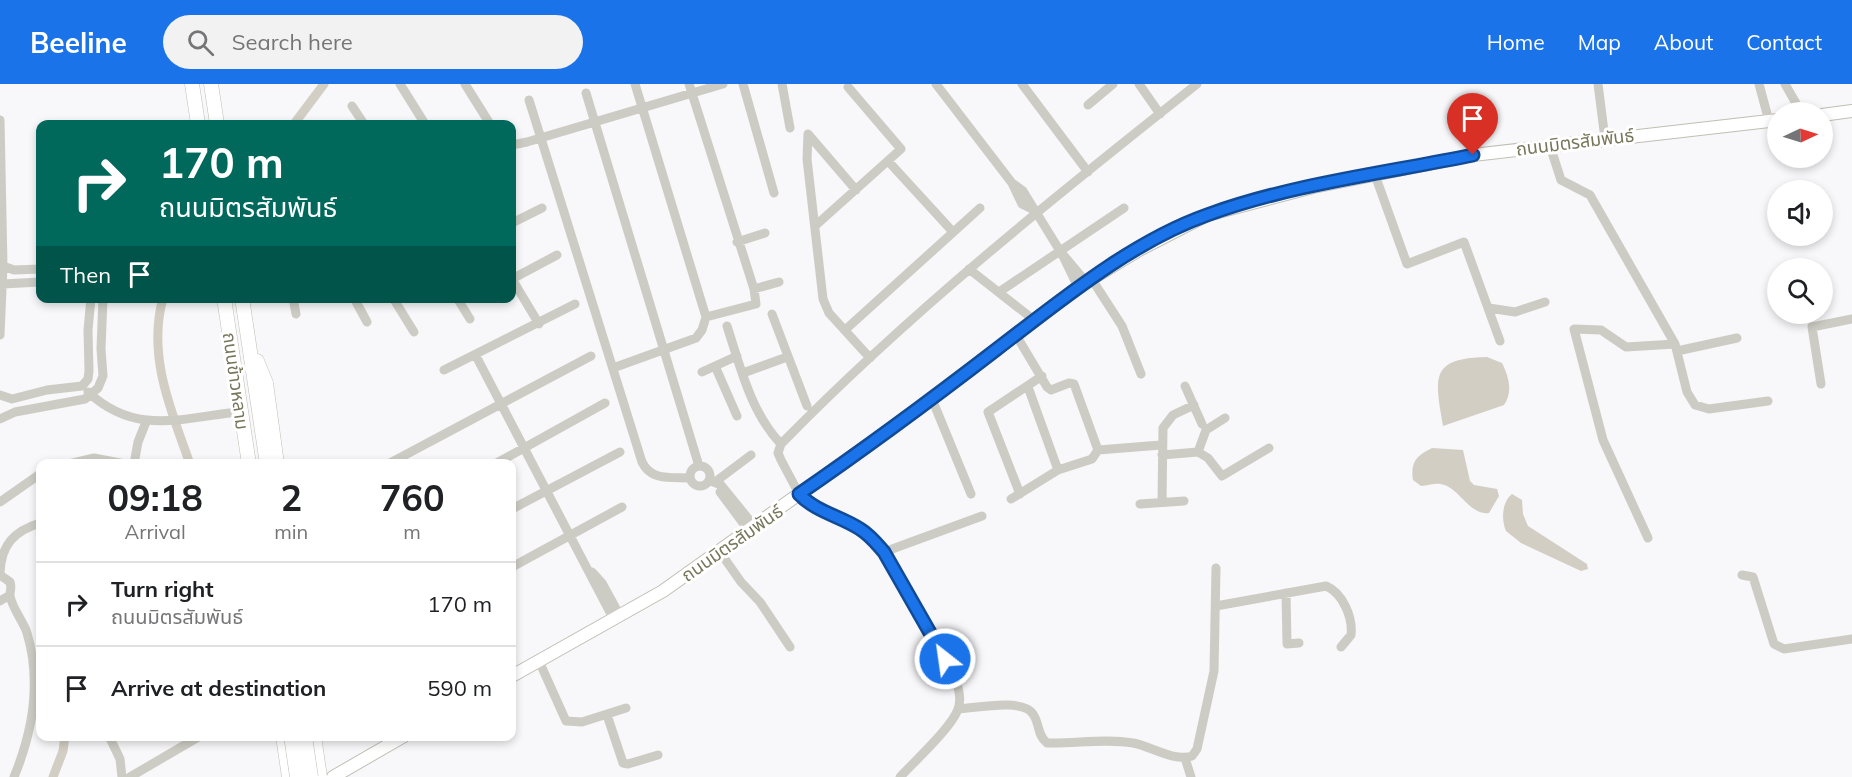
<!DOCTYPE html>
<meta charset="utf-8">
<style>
body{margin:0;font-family:Mulish,"Noto Sans Thai",sans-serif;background:#f2f2f2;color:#202124;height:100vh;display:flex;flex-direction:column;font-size:22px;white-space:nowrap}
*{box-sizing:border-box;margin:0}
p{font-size:20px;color:#757577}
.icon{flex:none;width:33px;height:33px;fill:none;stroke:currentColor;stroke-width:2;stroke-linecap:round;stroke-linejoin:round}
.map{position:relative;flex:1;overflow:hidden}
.drawer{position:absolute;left:36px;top:375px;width:480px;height:282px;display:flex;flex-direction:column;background:#fff;border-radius:12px;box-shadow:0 3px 9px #0003}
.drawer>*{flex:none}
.top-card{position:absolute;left:36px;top:36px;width:480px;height:183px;border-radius:12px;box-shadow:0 3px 9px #0003;background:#00695c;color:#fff;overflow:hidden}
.needle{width:39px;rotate:86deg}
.buttons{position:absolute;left:1767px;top:18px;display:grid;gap:12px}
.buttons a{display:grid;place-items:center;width:66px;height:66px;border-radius:50%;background:#fff;box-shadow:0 3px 9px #0003;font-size:30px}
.pin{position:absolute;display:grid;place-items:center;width:51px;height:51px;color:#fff;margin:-62px -26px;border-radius:50% 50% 50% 0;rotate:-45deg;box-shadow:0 0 6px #0007}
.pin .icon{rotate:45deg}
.me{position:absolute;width:66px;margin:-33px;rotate:330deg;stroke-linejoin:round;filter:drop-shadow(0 0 4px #0008)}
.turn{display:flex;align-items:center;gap:21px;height:126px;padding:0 24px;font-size:27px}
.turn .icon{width:78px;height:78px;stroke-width:2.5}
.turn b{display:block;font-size:42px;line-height:51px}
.then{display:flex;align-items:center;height:57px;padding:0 24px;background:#0003;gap:12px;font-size:22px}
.eta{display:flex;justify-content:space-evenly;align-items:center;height:102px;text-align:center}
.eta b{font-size:36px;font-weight:700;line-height:42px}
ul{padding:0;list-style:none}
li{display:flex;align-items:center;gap:18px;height:84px;padding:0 24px;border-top:2px solid #e0e0e0}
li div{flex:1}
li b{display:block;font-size:22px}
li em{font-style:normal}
header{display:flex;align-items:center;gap:36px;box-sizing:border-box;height:84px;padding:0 30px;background:#1a73e8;color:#fff}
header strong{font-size:28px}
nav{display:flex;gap:33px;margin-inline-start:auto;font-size:21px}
.search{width:420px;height:54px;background:#f2f2f2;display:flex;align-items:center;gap:15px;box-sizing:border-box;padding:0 21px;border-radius:33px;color:#757577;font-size:22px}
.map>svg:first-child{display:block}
.water{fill:#d2cec3}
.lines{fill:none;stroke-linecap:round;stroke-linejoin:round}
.canal{stroke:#d2cec3;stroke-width:9}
.secondary-casing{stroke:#c0bfb4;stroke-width:14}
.primary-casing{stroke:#bfbfb5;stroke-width:15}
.street{stroke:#cdccc4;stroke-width:9}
.secondary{stroke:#fff;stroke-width:12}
.primary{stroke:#fff;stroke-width:14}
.primary-bridge-casing{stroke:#bfbfb5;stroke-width:15;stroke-linecap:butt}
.primary-bridge{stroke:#fff;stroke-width:14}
.route-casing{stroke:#114b97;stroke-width:15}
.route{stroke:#1a73e8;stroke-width:10}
.labels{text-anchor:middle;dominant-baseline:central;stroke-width:6;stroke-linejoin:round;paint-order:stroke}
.street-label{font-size:18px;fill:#77765a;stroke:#fff}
</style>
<header>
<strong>Beeline</strong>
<div class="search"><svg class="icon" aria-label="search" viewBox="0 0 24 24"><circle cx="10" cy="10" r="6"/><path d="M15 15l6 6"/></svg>Search here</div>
<nav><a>Home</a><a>Map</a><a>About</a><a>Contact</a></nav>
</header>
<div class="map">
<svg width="1852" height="693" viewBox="0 0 1852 693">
<rect width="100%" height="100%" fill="#f8f7f9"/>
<path class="water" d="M1487,273L1502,279C1509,293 1513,308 1504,321L1443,342C1435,294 1429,274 1487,273Z
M1432,364L1463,366L1470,397L1474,401L1497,405L1499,412L1489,429C1469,432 1459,402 1440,400C1435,399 1427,402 1421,402L1413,396C1410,377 1418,371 1432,364Z
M1512,410L1522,416L1523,430L1528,442L1587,480L1588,485L1581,487L1521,459L1506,447C1501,435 1502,418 1512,410Z"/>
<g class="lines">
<path class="canal" d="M294,40L324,0
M163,214C147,272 171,326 190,380
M53,693L63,667L65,652"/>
<g class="secondary-casing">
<path id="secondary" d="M1822,31L1852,27
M512,592L663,507L921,323L1078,203L1139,166L1207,131L1313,103L1473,71L1778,36
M333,693L404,652"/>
</g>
<g class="primary-casing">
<path id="primary" d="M192,0L198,40
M211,0L217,40
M224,214L249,380
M242,214L267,380
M257,277L266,299L277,380
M283,652L289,693
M314,652L320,693"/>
</g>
<path class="street" d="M400,0L425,40
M465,0L490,40
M689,0L754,205L756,220L706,233
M743,0L774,109
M782,0L790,44
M936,0L1012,99L1022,120L1032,125
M1022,0L1088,88
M1139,0L1160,30
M1598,0L1605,55
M1759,0L1769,37
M1785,0L1801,28
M586,9L699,382
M529,16L642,378C651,397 671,393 689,394
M1088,21L1113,0
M352,22L364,40
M0,36L3,182L0,251
M808,50L807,75L823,215L829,229L870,274
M808,50L856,106
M512,61L527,58L723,0
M1550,62L1561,96L1590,111L1675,260L1687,308L1695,321L1709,325L1768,317
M888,77L953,148
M1375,91L1407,180L1464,158L1500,257
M1012,99L1023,107L1060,167L1086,198
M512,139L542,124
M815,142L901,65L848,3
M737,158L765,149
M1063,172L1078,203
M3,182L14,186L40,185
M969,185L1034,236
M1091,194L1122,242L1141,290
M512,195L539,240
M512,195L557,171
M3,200L40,198
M754,205L779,198
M999,208L1124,124
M293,214L296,230
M354,214L367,238
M393,214L414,248
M457,214L470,235
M1489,224L1515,228L1545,218
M772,230L807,322
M727,242C740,282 751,329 781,360L778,369L781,376L799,410L808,420L861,445L884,468L955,593C958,603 962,615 958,625C952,643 914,678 900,693
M845,246L980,124
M1677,267L1737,254
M476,272L614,536
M715,282L737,332
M613,284L696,254L702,246L706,233L635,0
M444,286L575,220
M702,288L737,272
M743,289L787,273
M1821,300L1812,243L1852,235
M1185,302L1202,340
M1028,303L1058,386
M88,308C134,351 179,335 236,328
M0,311L12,315L47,306L82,302L88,295L89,287L88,246L91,214
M932,315L971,410
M0,335L15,328L85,315L98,304L103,292L101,265L103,214
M781,360C909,229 1053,114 1197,0
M1098,366L1161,361
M1198,368L1206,346L1225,334
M1162,371L1198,368L1208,374L1222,392L1269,364
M390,379L591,272
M69,380L94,374L125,380
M134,380L138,358L146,338
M495,380L605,319
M690 392a10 10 0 1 1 20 0a10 10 0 1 1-20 0Z
M709,396L721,401L755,443
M715,398L751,371
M720,408L749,447
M1020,410L988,328L1042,292
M1011,415L1058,386L1092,375L1098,366L1074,300L1069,299L1051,306L1047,303L1016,251
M0,418L40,390
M1162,418L1163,344L1173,331L1194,321
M1140,420L1184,417
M512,425L620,368
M1648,454L1603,356L1574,245L1601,246L1626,263L1675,260
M720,468L741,498L760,518L790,563
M884,468L982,432
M512,483L622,423
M592,488L602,499L620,532
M0,489C1,461 14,447 40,439
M0,491L10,498C12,504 10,506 10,511C11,523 24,538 27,549C42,599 33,647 14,693
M1742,491L1753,493L1774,560L1784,565L1852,555
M1286,509L1287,560L1299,559
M0,517L10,511
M1216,522L1326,502C1343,509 1353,534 1351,551L1341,563
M539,577L566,637L582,638L626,624
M958,625C976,624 1023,614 1033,630C1040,640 1037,651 1047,659C1075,660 1105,654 1133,659C1151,662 1173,678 1192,672L1197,665L1214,587L1216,484
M607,631L623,679L628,680L658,671
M109,652L120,675L122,693
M1185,674L1191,693
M130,693L200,652"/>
<use href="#secondary" class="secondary"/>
<use href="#primary" class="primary"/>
<g class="primary-bridge-casing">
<path id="primary-bridge" d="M291,652L297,693
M305,652L311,693"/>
</g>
<use href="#primary-bridge" class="primary-bridge"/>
</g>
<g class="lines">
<g class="route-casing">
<path id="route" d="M945,575L884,468C877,460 870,451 860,445C840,432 816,428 799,410C866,364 932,315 997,265C1060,217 1131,158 1207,131C1292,100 1385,89 1473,71"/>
</g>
<use href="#route" class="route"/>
</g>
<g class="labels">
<g class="street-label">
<text transform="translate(1575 58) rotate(-7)">ถนนมิตรสัมพันธ์</text>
<text transform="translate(236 297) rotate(82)">ถนนข้าวหลาม</text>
<text transform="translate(732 459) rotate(-35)">ถนนมิตรสัมพันธ์</text>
</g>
</g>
</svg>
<div class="buttons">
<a><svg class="needle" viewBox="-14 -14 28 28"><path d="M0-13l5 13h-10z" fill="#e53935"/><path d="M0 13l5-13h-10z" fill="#757577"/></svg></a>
<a><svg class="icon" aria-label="sound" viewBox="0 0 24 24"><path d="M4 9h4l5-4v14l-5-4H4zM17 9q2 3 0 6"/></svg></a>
<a><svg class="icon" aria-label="search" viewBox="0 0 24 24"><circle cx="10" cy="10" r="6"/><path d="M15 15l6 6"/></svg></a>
</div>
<div class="pin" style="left:1473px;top:71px;background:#d93025"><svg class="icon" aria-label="arrive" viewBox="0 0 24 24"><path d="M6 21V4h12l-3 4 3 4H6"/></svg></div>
<svg class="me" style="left:945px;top:575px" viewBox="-20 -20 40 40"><circle r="17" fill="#1a73e8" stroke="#fff" stroke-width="3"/><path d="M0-11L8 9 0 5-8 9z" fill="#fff"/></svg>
<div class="top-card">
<div class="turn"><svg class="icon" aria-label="right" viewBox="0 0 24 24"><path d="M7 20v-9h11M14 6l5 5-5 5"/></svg><div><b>170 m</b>ถนนมิตรสัมพันธ์</div></div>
<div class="then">Then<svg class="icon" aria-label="arrive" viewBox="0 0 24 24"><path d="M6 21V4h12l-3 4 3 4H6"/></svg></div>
</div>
<section class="drawer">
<div class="eta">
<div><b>09:18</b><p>Arrival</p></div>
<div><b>2</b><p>min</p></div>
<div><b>760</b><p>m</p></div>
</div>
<ul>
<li><svg class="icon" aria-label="right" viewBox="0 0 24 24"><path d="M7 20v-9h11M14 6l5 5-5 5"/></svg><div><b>Turn right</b><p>ถนนมิตรสัมพันธ์</p></div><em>170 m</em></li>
<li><svg class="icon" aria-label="arrive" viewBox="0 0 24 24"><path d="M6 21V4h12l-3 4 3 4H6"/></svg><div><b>Arrive at destination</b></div><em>590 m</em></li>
</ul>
</section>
</div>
